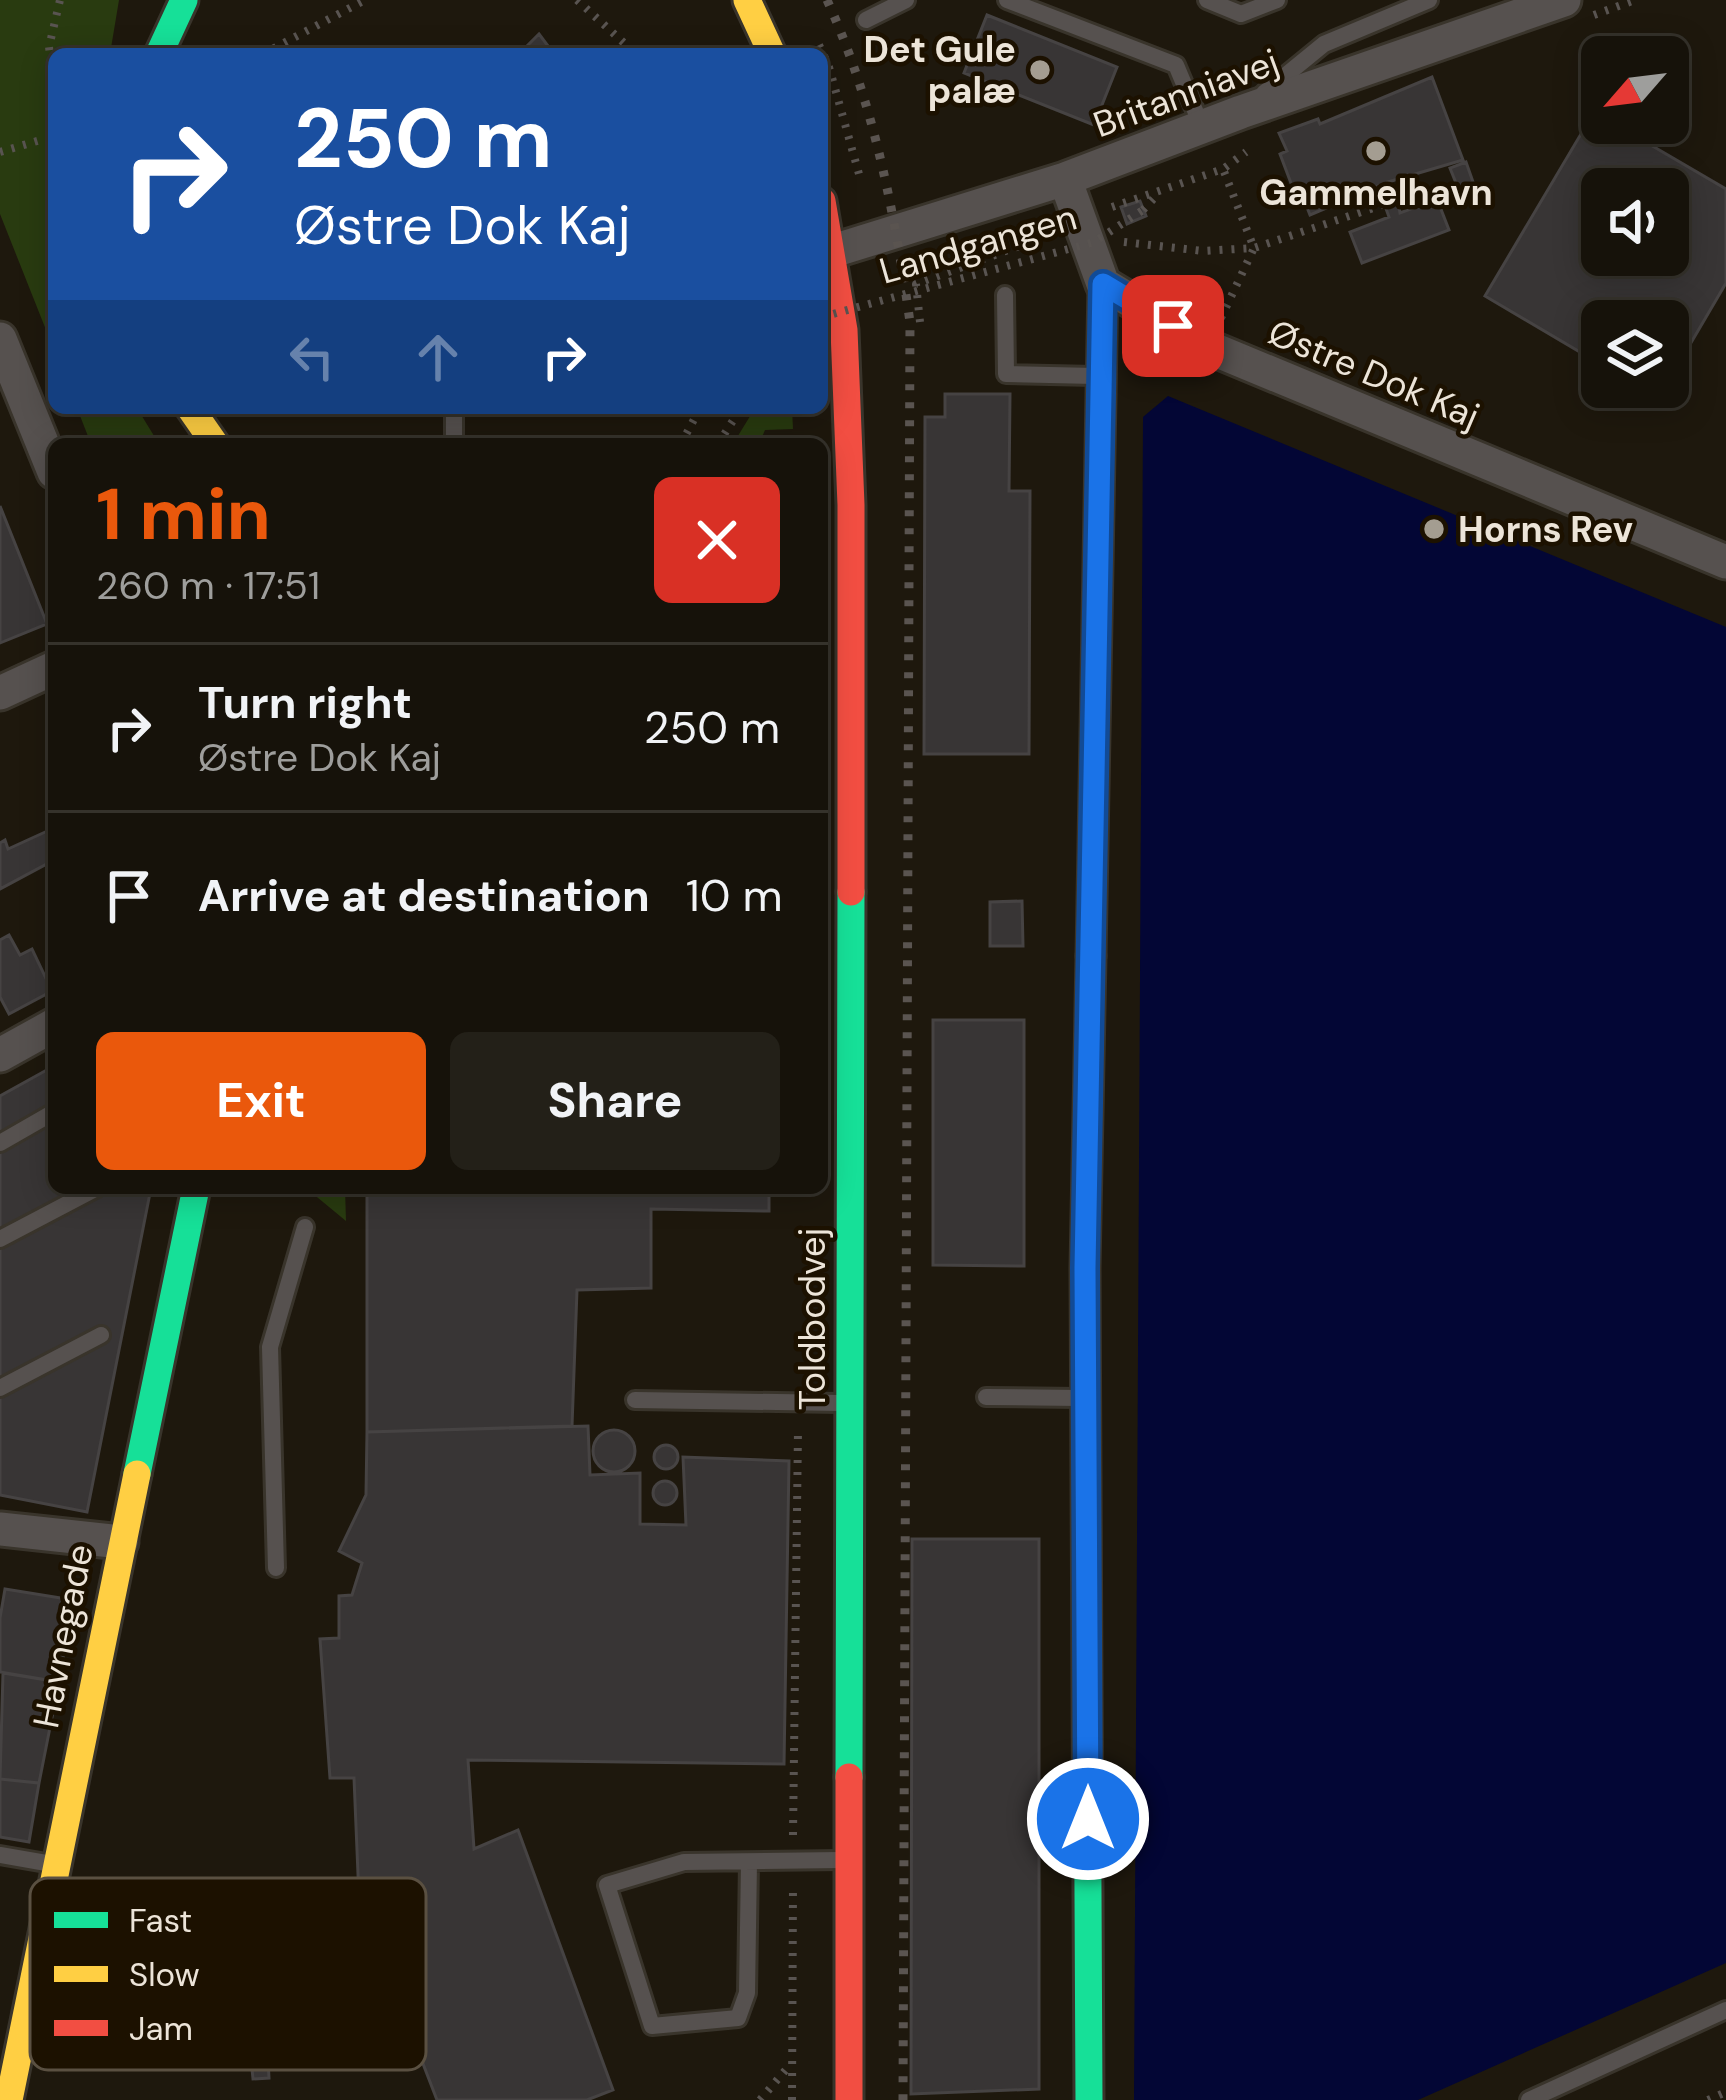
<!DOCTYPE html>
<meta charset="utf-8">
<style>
body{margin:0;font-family:"DM Sans",sans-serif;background:#232018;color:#f1f3f6;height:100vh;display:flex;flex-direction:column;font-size:45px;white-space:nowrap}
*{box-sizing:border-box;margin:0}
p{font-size:39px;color:#9e9e9c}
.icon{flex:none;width:66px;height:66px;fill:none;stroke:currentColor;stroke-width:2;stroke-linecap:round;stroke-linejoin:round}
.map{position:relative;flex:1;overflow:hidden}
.panel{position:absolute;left:48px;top:438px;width:780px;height:756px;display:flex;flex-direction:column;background:#16120a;border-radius:18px;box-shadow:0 6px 30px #0003,0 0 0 3px #35322b}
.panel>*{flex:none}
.hud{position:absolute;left:48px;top:48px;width:780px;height:366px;border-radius:18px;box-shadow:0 6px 30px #0003,0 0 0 3px #35322b;background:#1a4fa0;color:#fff;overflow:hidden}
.needle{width:78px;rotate:242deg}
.controls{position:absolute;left:1581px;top:36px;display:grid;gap:24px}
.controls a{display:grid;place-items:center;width:108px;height:108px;border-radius:18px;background:#16120a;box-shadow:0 6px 30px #0003,0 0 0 3px #35322b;font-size:60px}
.pin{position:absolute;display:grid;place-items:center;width:102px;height:102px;color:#fff;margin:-51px;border-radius:24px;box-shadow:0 6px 18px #0006}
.me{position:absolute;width:132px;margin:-66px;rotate:0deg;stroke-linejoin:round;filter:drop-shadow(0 0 9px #0008)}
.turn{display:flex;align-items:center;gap:42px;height:252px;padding:0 48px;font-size:54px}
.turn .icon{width:156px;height:156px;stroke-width:2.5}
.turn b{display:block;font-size:84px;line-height:102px}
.lanes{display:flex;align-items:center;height:114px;padding:0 48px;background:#0003;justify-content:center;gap:60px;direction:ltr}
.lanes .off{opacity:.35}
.round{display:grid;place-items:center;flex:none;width:126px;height:126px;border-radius:18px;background:#232018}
.head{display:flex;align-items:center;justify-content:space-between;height:204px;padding:0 48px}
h1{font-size:72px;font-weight:700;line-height:90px;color:#ea580c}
.button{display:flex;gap:24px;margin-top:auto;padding:24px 48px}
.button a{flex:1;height:138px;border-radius:18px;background:#ea580c;color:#fff;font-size:48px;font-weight:700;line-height:138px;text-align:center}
.button a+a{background:#232018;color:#f1f3f6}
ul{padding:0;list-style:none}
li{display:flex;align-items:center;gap:36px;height:168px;padding:0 48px;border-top:3px solid #35322b}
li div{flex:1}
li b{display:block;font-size:45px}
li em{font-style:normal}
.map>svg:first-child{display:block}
.green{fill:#293b10}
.water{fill:#030635}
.building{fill:#383535;stroke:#464343;stroke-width:3;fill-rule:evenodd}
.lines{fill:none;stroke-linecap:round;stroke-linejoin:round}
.lane-casing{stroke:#39342b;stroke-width:22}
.street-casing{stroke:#39342b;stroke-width:39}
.fast-casing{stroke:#39342b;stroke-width:33}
.slow-casing{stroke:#39342b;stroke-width:33}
.jam-casing{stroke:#39342b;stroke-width:33}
.path{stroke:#595451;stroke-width:8;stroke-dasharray:3 9;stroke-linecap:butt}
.lane{stroke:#56514f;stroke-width:16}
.street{stroke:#56514f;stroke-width:33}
.fast{stroke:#16e098;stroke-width:27}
.slow{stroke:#ffcf43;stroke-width:27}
.jam{stroke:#f24e42;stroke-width:27}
.rail{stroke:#5a5450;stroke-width:9;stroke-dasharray:6 12;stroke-linecap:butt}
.path-bridge{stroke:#595451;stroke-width:8;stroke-dasharray:3 9;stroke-linecap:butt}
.route-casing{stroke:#114b97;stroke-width:30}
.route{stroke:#1a73e8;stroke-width:21}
.poi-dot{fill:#a49d91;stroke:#1c1100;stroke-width:4.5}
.labels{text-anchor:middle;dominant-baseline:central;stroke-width:9;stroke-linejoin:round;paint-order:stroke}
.poi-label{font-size:36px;font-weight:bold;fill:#ece4d8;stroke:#1c1100;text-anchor:end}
.street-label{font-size:36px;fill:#ece4d8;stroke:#1c1100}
.key{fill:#1c1100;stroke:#5a5041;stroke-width:3}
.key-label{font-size:33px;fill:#ece4d8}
</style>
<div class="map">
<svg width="1726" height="2100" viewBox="0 0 1726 2100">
<rect width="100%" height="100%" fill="#1e180d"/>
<path class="green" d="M0,0H119L110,54H54V350L0,214Z
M77,408H137L159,444H91Z
M755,408H792L793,429L765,430L759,444H733Z
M306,1188H345L346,1221Z"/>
<path class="water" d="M1168,396L1726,627V1963L1418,2100H1134L1143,417Z"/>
<path class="building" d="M987,15L1117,67L1094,125L964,73Z
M539,34L554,54H519Z
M1432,77L1463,160L1388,182L1392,189L1405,185L1413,194L1410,203L1399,207L1400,213L1437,199L1449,230L1362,263L1350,232L1389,217L1378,186L1310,215L1303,197L1297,199L1280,154L1287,151L1279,133L1318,119L1320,124Z
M1594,112L1602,117V123H1613L1726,189V283L1668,382V321H1602V365L1485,296ZM1602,189H1668V255H1602Z
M1466,162L1473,182L1458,188L1450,168Z
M1140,201L1146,216L1127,224L1121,207Z
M945,394H1010L1009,491H1030L1029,754H924L925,417H945Z
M0,506L47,624L0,643Z
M54,828V860L0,889V843L5,840L8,849Z
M1022,901L1023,946H990V902Z
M9,935L20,955L32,949L52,991L9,1014L0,997V940Z
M933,1020H1024V1266L933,1265Z
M54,1066V1188H151L87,1512L0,1495V1096Z
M367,1188H769V1211L651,1209V1288L577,1290L572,1426L367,1432Z
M588,1426L590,1475L640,1473V1524L686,1525L683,1457L789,1461L784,1764L468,1760L474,1849L518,1830L613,2090L587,2100H437L359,1898L354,1778H330L320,1639L339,1638V1596L352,1595L362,1563L339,1551L366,1495L367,1432Z
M593 1451a21 21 0 1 1 42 0a21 21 0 1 1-42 0Z
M654 1457a12 12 0 1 1 24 0a12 12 0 1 1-24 0Z
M653 1493a12 12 0 1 1 24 0a12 12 0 1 1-24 0Z
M912,1539H1039V2089L911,2094Z
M5,1589L73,1600L59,1682L0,1672V1618Z
M3,1673L59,1682L39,1783L0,1779Z
M0,1779L39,1783L29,1842L0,1837Z
M268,2058L269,2078L253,2079L251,2059Z"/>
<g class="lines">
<g class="lane-casing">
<path id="lane" d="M1007,0L1176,65L1202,127
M1207,0L1241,14L1277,0
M866,20L906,0
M1264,93L1324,44L1429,0
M1005,295L1006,374L1095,376
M454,408V444
M0,1143L54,1112
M0,1239L97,1188
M0,1388L101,1335
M986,1397L1079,1398
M635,1400L840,1403
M276,1568L270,1347L305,1227
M0,1855L52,1864
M749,1862L747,1993L738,2018L652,2026L607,1885L684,1862L841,1860
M127,1923L218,1937
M123,1943L215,1957
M119,1962L212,1975
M116,1982L209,1996
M113,2000L206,2015
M110,2018L202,2034
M1529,2100L1726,2010"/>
</g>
<g class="street-casing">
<path id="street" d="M1065,179L1103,284L1208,347L1726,562
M833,251L1065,179L1241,112L1564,0
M0,339L54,472
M0,693L54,668
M0,1055L54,1025
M0,1529L121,1542"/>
</g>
<g class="fast-casing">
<path id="fast" d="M159,54L184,0
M137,1474L196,1188
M849,1777L851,892
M1089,2100L1085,1268L1091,956"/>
</g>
<g class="slow-casing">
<path id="slow" d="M747,0L772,54
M190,408L215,444
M9,2100L137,1474"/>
</g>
<g class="jam-casing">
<path id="jam" d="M822,201L844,330L851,505V892
M1091,956L1103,284
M849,2100V1777"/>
</g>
<path class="path" d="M577,0L636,54
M1594,15L1635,0
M819,45L829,67L859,174
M263,54L365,0
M54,86L49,47L60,0
M0,152L54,136
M1112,207L1223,169L1246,152
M1143,210L1159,193
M1124,242L1203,251L1254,248L1385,204
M1221,318L1254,248L1223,169
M920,322L916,284L1049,235
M681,444L700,408
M718,444L741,408
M793,1835L798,1430
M760,2100L789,2066
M792,2100L793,1886
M1708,2100L1726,2092"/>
<use href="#lane" class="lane"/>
<use href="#street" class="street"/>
<use href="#fast" class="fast"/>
<use href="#slow" class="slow"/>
<use href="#jam" class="jam"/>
<path class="rail" d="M827,0C874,103 894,210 910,322L903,2100"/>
<path class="path-bridge" d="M822,317L1094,242L1143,210"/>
</g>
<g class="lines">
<g class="route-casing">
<path id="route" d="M1088,1819L1085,1268L1103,284L1173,326"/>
</g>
<use href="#route" class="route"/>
</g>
<g class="poi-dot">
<circle cx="1040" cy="70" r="12"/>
<circle cx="1376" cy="151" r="12"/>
<circle cx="1434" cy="529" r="12"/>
</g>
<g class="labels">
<g class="poi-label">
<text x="1016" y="49">Det Gule<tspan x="1016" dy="41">palæ</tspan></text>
<text x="1376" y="192" text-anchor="middle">Gammelhavn</text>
<text x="1458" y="529" text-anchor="start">Horns Rev</text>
</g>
<g class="street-label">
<text transform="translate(1186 93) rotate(-20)">Britanniavej</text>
<text transform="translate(978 244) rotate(-16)">Landgangen</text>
<text transform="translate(1374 374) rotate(23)">Østre Dok Kaj</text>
<text transform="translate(812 1319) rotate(-90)">Toldbodvej</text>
<text transform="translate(63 1636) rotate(-79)">Havnegade</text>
</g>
</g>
<rect x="30" y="1878" width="396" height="192" rx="18" class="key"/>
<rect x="54" y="1912" width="54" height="16" fill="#16e098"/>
<rect x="54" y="1966" width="54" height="16" fill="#ffcf43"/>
<rect x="54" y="2020" width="54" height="16" fill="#f24e42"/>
<g class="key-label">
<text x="129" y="1932">Fast</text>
<text x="129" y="1986">Slow</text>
<text x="129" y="2040">Jam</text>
</g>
</svg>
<div class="controls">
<a><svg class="needle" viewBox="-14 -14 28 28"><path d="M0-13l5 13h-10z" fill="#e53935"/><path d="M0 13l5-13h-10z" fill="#9e9e9c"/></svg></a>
<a><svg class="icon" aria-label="sound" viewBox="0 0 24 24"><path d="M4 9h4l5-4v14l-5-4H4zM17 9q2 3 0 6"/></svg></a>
<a><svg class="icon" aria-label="layers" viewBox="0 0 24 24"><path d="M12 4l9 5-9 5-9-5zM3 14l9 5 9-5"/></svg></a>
</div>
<div class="pin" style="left:1173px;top:326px;background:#d93025"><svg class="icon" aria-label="arrive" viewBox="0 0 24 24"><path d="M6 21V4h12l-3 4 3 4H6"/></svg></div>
<svg class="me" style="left:1088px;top:1819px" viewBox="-20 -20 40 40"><circle r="17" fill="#1a73e8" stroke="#fff" stroke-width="3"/><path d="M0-11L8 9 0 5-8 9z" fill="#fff"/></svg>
<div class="hud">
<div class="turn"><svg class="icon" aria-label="right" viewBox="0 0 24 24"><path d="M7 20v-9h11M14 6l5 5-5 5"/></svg><div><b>250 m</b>Østre Dok Kaj</div></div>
<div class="lanes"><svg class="icon off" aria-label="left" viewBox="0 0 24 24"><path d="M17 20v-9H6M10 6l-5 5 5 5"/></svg><svg class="icon off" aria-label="ahead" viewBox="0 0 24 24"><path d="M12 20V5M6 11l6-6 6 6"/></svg><svg class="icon" aria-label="right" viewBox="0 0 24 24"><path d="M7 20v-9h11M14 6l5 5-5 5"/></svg></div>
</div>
<section class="panel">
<div class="head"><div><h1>1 min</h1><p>260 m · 17:51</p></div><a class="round" style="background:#d93025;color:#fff"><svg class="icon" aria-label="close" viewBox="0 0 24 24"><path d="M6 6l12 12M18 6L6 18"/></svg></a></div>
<ul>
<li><svg class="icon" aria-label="right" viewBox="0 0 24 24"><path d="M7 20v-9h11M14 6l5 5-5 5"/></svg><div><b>Turn right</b><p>Østre Dok Kaj</p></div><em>250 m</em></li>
<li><svg class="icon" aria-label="arrive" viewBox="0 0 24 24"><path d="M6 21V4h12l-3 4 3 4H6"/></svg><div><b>Arrive at destination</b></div><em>10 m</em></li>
</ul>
<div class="button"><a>Exit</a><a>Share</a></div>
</section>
</div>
